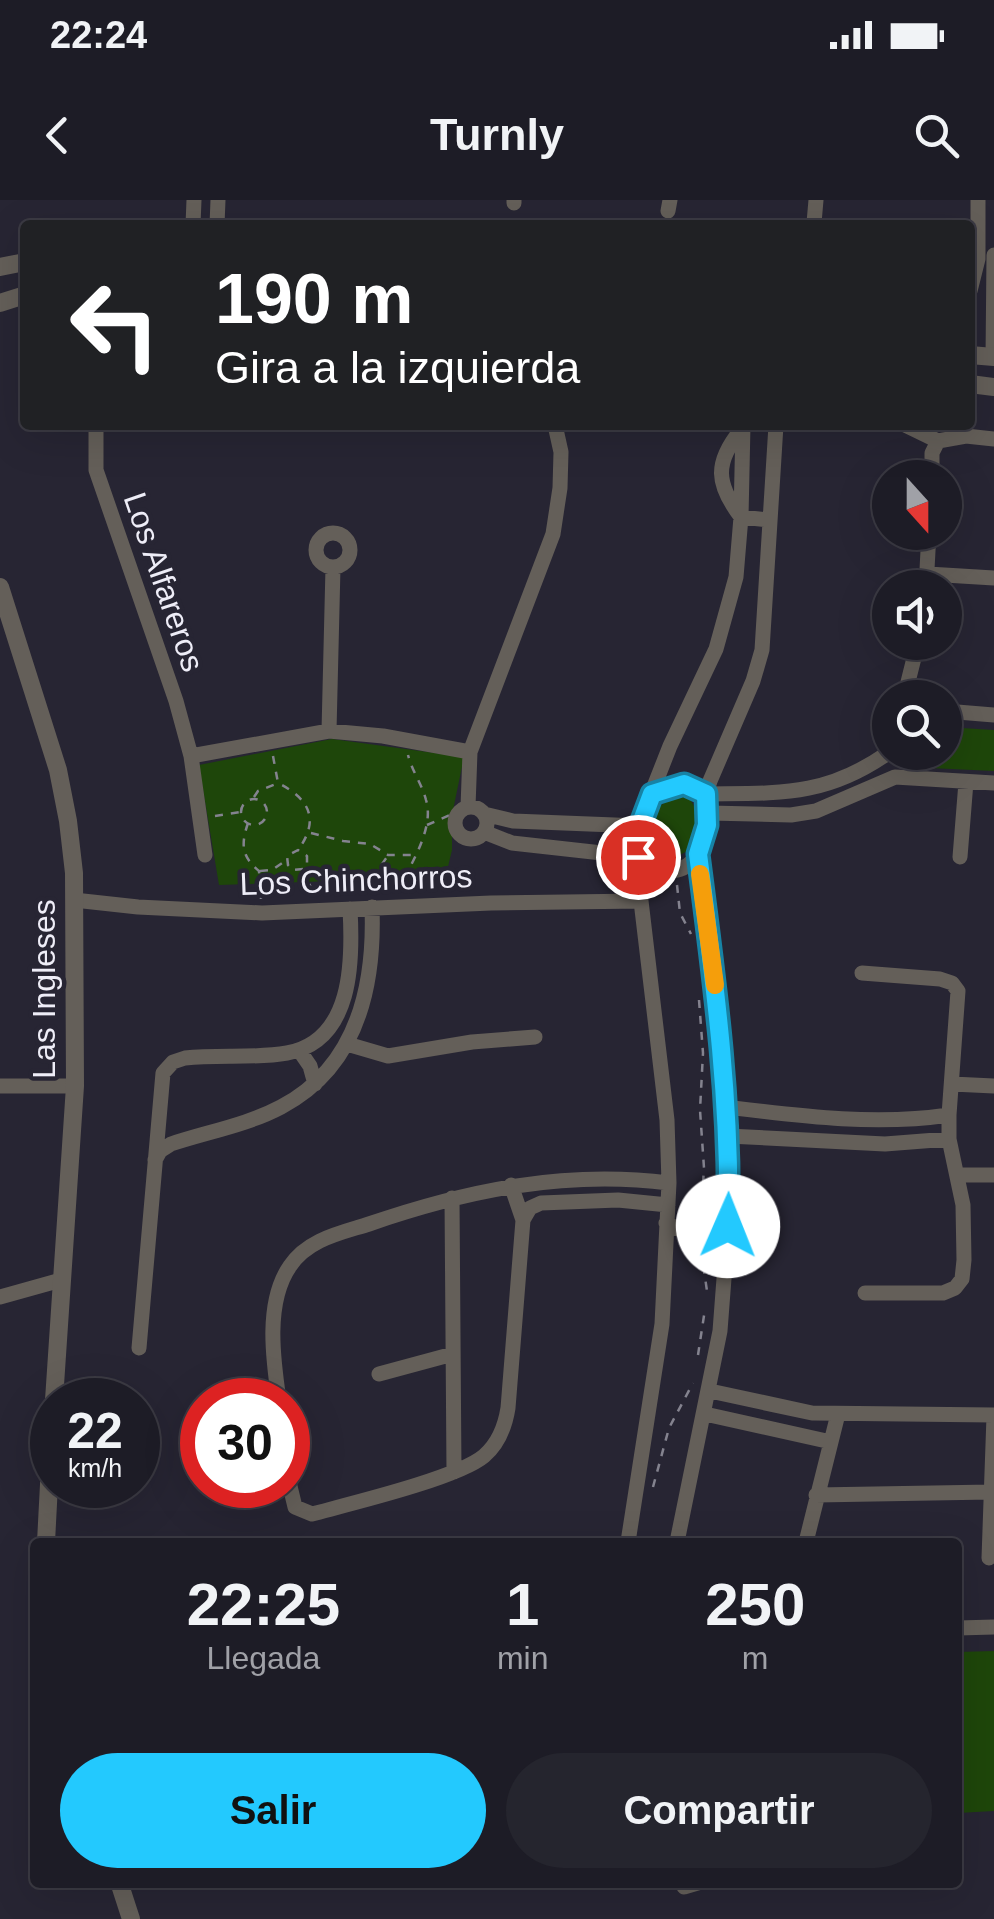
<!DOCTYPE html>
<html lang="es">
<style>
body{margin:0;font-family:Helvetica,sans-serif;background:#25252e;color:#f1f3f6;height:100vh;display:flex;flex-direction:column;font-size:38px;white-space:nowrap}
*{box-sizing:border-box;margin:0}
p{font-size:32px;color:#a0a1a7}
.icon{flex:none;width:55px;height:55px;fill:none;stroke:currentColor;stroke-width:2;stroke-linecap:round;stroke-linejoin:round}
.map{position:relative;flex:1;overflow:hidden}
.drawer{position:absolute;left:30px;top:1338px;width:932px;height:350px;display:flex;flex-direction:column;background:#1d1c26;border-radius:10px;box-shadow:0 10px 40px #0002,0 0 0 2px #3b3a43}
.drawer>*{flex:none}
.top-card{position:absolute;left:20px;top:20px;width:955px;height:210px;border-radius:10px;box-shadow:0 10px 40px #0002,0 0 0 2px #3b3a43;background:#202124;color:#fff;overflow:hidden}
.needle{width:65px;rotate:159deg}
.controls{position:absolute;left:872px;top:260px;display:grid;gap:20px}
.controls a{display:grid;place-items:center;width:90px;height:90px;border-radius:50%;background:#1d1c26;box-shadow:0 10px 40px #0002,0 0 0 2px #3b3a43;font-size:50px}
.speed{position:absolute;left:30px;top:1178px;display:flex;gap:20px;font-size:50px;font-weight:700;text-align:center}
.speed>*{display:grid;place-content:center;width:130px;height:130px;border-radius:50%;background:#1d1c26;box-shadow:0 10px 40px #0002,0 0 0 2px #3b3a43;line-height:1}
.speed small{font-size:25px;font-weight:400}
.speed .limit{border:15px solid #d22;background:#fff;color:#111}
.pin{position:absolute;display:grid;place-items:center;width:85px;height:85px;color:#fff;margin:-42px;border:5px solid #fff;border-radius:50%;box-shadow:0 2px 10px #0007}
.me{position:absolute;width:110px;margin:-55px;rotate:1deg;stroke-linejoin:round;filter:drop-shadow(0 0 8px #0008)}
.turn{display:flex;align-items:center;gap:35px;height:210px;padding:0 30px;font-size:45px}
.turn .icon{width:130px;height:130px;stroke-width:2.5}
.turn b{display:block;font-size:70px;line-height:85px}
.eta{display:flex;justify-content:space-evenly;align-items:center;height:170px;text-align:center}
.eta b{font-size:60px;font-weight:700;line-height:70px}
.cta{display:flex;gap:20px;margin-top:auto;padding:20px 30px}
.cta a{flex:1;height:115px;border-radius:60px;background:#23c9fe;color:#111;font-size:40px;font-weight:700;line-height:115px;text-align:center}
.cta a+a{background:#25252e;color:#f1f3f6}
.status{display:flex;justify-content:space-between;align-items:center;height:70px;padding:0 50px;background:#1d1c26;direction:ltr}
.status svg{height:28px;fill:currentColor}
header{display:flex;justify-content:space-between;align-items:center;height:130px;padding:0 30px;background:#1d1c26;font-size:45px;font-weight:700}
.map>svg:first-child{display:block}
.green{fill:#1e460a}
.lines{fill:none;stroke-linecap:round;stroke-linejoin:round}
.path{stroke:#84838f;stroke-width:2.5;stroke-dasharray:8 8;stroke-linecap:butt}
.minor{stroke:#645f59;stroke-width:15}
.tertiary{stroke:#645f59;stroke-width:18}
.route-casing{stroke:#1783a5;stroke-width:25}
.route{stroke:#23c9fe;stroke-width:18}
.slow{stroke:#f59e0b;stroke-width:18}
.labels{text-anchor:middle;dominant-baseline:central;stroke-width:9;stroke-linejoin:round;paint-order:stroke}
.street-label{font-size:32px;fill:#eeedf7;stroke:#272533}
</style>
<div class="status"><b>22:24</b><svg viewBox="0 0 49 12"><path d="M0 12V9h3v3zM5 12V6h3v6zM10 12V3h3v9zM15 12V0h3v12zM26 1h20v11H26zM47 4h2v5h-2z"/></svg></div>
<header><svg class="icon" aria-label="back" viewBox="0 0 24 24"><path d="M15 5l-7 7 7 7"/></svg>Turnly<svg class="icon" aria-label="search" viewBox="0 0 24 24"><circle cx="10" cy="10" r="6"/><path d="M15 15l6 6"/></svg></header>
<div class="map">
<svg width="994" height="1719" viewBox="0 0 994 1719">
<rect width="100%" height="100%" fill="#272533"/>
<path class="green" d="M945,527L994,530V571L908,567L909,553L945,552Z
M332,539L464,557L452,615V650L444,683L332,681L219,685L199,565Z
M676,595L690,599L699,615L688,651L666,661L653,658L646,649L657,608Z
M994,1451V1611L958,1613V1452Z"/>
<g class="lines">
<path class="path" d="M273,556L278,583C310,599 320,620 298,650
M254,597L258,591L276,584
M241 612a13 13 0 1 1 26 0a13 13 0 1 1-26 0Z
M215,616L241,612
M248,623C241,644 241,656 259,671L261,699
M427,625L452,614
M311,633L343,641L370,644L388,655H414
M303,669L293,670L288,665L287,656L298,650L307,656V663L303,669L314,695
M260,671L272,670L285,661
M677,685L680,713L691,734
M363,691L387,657
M397,692C409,667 435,629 426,600C422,584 412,571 408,555
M699,800L703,853L700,910L704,968L701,1017
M701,1050L707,1091
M698,1155L705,1109
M653,1287L669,1228L693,1183"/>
<path class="minor" d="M514,3V0
M668,11L670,0
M814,23L816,0
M193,25L194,0
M217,25L218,0
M970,91L978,59V0
M993,157L994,55
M96,225V270L176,501L191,556L205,655
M905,225L938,241L966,236L994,239
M741,230C714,263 716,284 741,317L769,320
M932,278V253L938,241
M316 350a17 17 0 1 1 34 0a17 17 0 1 1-34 0Z
M928,374L994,378
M926,388L929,332
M904,498L918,442
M945,511L994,515
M329,531L333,367
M191,556L329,531L383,536L470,552
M706,594C779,593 825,597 888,553
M652,595L684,584L706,594
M455 623a16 16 0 1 1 32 0a16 16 0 1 1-32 0Z
M468,607L470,552L553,334L560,288L561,252L555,225
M709,613L791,615L816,611L895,577L994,583
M484,614L513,621L640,626
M484,632L512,643L638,657
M960,657L966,582
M639,666C662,672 684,677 698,654
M74,700L138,707L262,713L491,703L641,701
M862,773L940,779L952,783L958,791L949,915V939L963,1005L964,1060L962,1079L955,1088L943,1093H865
M347,844L388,856L472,842L535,837
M299,850L310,866L315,884
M952,884L994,886
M0,886H75
M726,907C800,916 875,926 949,915
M728,936L885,944L949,939
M155,960L160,951L171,944C207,932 247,925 281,907C357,867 375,786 372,707
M958,975H994
M452,998L454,1272
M523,1020L530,1008L541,1003L618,1000L668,1005
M666,1023L689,1034L728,1026
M0,1097L61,1080
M139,1148L163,873L173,862L185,858C219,854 253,859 287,853C353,841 353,761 350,709
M379,1174L453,1154
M710,1191L812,1213L994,1215
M279,1200C273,1159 265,1102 290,1066C308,1039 341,1033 369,1024C468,990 565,970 669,983
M705,1214L831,1242
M288,1278L295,1307L312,1314C349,1304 458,1278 484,1256C498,1244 505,1227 508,1208L523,1020L511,985
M816,1295L991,1292
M628,1342L662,1124L669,983L667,920L641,701L637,642L644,612L670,546L716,449L736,377L741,317L743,225
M677,1342L720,1131L728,1026L729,965L723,857L698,654L707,625L706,594L710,581L753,481L762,450L776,225
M806,1342L838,1214
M989,1358L994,1216
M958,1428L994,1427
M683,1682L684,1687L701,1682"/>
<path class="tertiary" d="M0,67L25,62
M0,103L25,95
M970,155L994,157
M970,184L994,187
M0,387L58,570L68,621L74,673L75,886L54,1200
M46,1342L52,1227
M119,1682L131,1719"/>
</g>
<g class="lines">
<g class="route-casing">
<path id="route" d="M638,657L640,626L652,594L684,584L706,594L707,625L698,654C714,778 731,900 728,1026"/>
</g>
<use href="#route" class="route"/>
<path class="slow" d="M700,674L715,785"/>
</g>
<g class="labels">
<g class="street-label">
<text transform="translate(164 382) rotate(71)">Los Alfareros</text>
<text transform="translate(356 680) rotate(-2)">Los Chinchorros</text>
<text transform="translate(44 789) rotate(-90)">Las Ingleses</text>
</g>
</g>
</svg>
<div class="controls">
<a><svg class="needle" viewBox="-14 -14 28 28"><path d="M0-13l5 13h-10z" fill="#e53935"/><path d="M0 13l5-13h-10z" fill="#a0a1a7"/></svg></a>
<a><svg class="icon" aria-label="sound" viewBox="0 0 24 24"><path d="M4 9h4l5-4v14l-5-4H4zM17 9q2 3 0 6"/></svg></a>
<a><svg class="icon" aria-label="search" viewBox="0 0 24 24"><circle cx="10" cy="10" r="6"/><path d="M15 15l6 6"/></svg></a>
</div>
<div class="speed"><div>22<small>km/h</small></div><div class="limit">30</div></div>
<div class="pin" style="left:638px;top:657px;background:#d93025"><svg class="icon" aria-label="arrive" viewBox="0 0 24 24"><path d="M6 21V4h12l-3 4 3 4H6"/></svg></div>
<svg class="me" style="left:728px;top:1026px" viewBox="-20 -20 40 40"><circle r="19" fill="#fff"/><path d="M0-13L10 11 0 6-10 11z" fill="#23c9fe"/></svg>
<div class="top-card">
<div class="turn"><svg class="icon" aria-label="left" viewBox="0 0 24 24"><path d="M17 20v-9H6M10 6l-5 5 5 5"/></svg><div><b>190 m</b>Gira a la izquierda</div></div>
</div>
<section class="drawer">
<div class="eta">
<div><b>22:25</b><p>Llegada</p></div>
<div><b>1</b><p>min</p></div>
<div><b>250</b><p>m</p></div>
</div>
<div class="cta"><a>Salir</a><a>Compartir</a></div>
</section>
</div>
